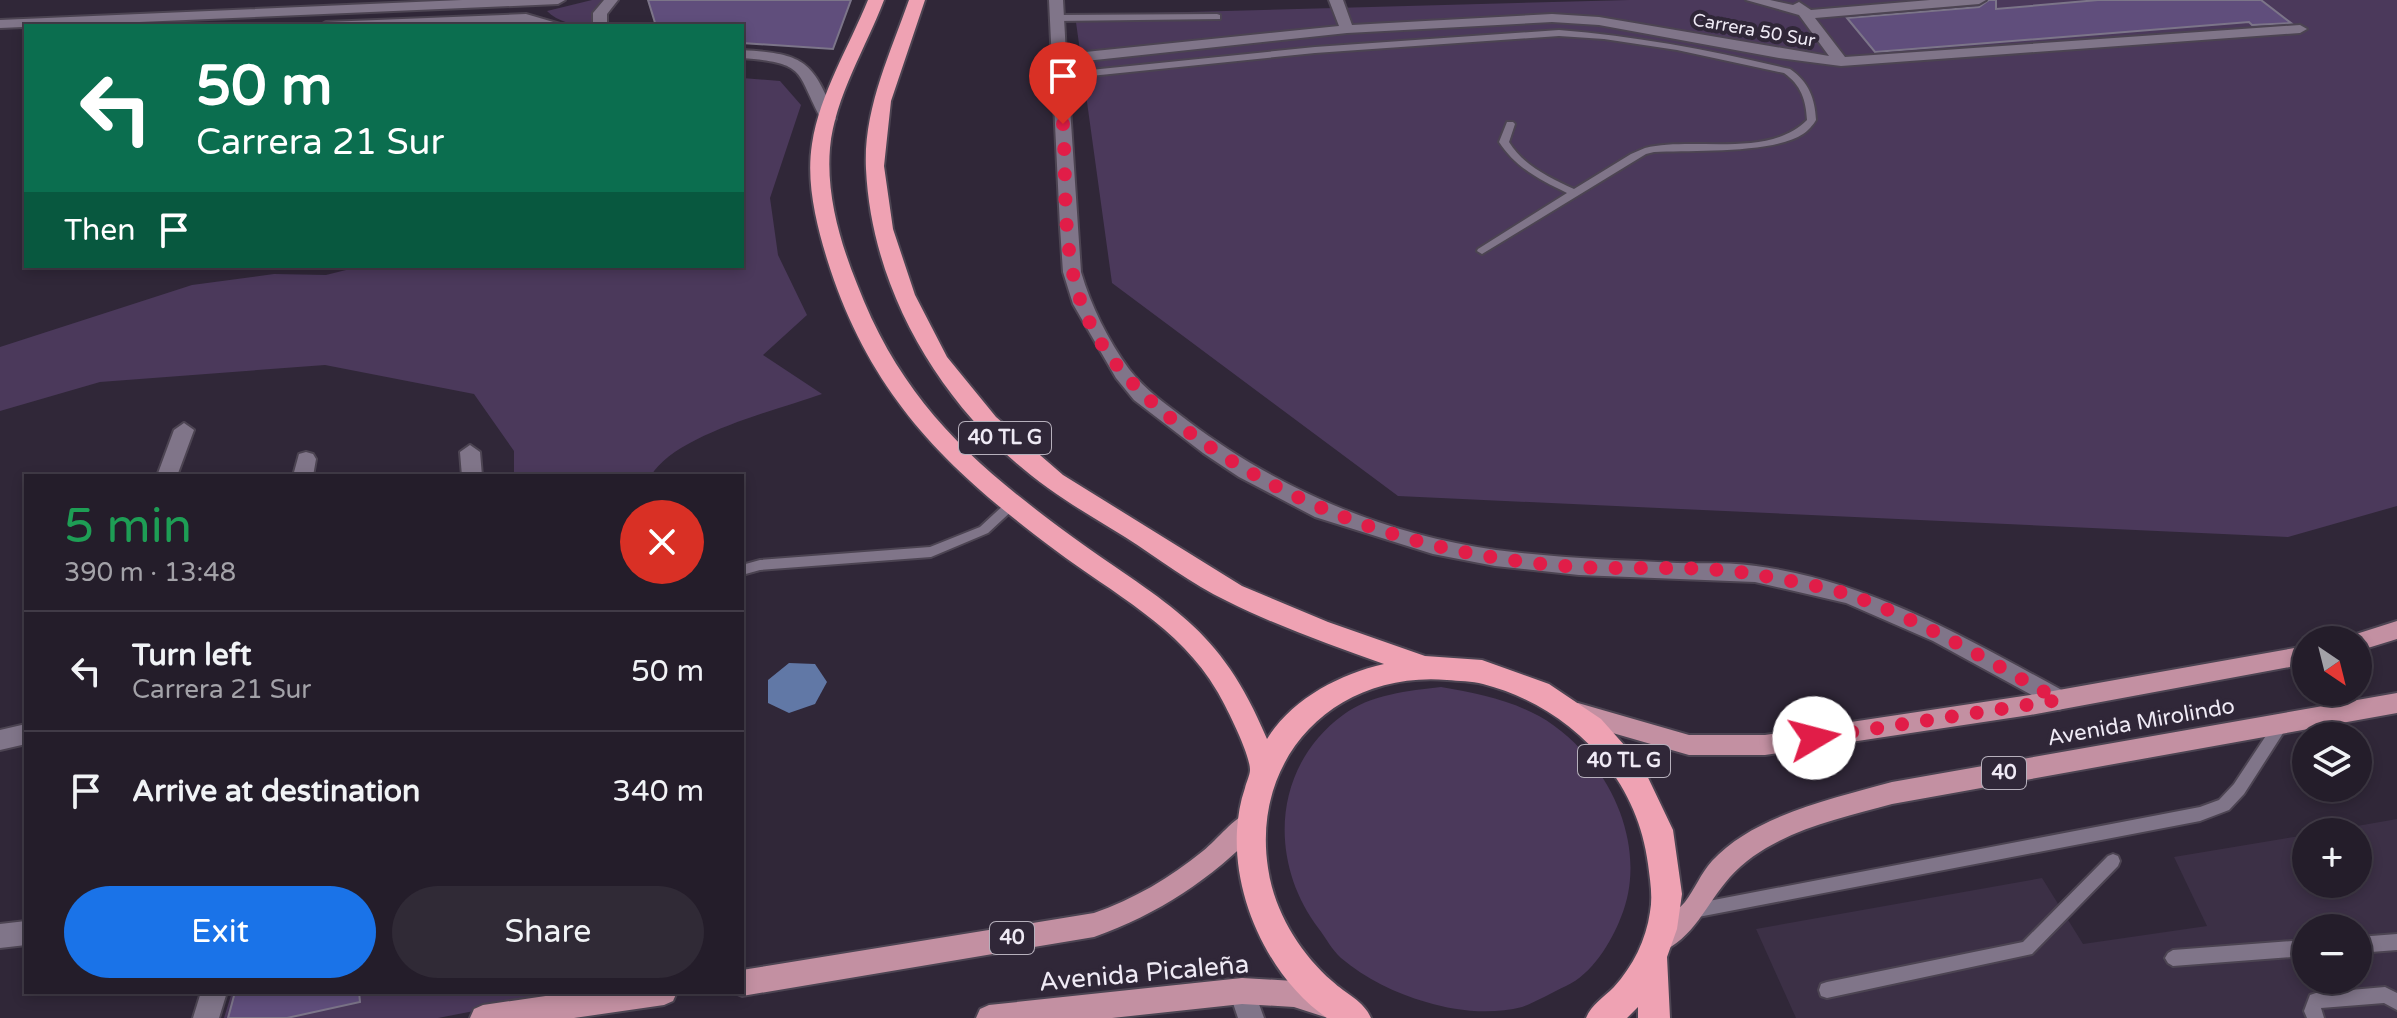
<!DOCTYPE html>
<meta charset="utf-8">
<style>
body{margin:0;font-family:"Varela Round",sans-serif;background:#302a36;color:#f1f3f6;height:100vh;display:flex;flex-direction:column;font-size:30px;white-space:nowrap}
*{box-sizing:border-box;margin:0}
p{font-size:26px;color:#a3a2a8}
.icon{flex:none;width:44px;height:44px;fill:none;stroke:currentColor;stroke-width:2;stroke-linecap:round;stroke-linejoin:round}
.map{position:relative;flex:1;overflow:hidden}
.details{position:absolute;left:24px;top:474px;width:720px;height:520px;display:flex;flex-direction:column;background:#241d2a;border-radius:0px;box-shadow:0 4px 12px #0003,0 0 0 2px #413b47}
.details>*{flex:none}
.hud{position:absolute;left:24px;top:24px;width:720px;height:244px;border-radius:0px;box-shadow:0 4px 12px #0003,0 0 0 2px #413b47;background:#0b6e4f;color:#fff;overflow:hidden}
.needle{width:52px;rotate:145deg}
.buttons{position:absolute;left:2292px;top:626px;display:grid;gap:16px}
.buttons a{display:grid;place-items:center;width:80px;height:80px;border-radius:50%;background:#241d2a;box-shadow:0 4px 12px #0003,0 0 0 2px #413b47;font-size:40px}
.pin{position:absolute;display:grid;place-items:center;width:68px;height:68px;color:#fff;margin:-82px -34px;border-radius:50% 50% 50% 0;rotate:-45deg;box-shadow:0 0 8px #0007}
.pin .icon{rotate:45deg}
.me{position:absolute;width:88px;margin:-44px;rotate:82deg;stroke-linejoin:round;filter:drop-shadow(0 0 6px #0008)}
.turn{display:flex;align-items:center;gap:28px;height:168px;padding:0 40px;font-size:36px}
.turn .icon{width:104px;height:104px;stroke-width:2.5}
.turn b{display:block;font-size:56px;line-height:68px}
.then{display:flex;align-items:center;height:76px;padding:0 40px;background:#0003;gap:16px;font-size:30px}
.round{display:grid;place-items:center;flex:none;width:84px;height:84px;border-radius:42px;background:#302a36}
.overview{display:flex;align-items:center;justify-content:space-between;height:136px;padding:0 40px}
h1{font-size:48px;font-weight:600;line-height:60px;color:#1e9e55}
.action{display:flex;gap:16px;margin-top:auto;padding:16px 40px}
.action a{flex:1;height:92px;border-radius:48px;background:#1a73e8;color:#fff;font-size:32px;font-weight:600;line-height:92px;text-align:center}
.action a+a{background:#302a36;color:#f1f3f6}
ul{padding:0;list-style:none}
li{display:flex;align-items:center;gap:24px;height:120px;padding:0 40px;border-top:2px solid #413b47}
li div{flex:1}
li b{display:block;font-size:30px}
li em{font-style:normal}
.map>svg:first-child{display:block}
.built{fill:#3c3046;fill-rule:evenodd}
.green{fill:#4b395b}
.water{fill:#6178a6}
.building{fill:#604e7c;stroke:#7c7589;stroke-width:2}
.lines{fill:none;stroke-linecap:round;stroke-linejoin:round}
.lane-casing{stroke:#4c4452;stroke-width:4}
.street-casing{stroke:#4c4452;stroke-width:4}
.primary-casing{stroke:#4c4452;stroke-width:4}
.highway-casing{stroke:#4c4452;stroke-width:4}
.lane{fill:#807589;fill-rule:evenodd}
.street{fill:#807589;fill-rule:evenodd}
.primary{fill:#c390a2;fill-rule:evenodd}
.highway{fill:#efa2b3;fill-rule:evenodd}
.route{stroke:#e11d48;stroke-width:14;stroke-dasharray:0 25.2}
.labels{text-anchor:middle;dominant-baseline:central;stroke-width:8;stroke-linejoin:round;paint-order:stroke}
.far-street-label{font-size:18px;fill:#efeaf5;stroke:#302738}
.shield{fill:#302738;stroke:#b6b0bc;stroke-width:2}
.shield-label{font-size:20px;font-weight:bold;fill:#efeaf5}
.street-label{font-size:22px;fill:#efeaf5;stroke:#302738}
.near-street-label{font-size:26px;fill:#efeaf5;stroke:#302738}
</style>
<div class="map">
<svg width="2397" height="1018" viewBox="0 0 2397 1018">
<rect width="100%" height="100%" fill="#302738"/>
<path class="built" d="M2397,819V1018H1796L1756,929L2042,878L2083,944L2207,926L2174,857L2306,835V884H2358V832H2323ZM2306,928H2358V980H2306Z"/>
<path class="green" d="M592,0H603L592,16L591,26C577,26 557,22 547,11Z
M1629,0H2397V506L2288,537L1398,496L1112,283L1075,15Z
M742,78L780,81L801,105L770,198L778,255L807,315L763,355L822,394C777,410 674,435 651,476H514V451L474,394L325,365L100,382L0,411V347L192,285L274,274L326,275L362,266H742Z
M1441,687C1476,693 1507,699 1539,716C1606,754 1651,844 1621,917C1611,943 1592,974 1566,986C1551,993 1536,1002 1522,1007C1491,1015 1455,1011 1426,1002C1395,993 1366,979 1341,958C1332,950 1326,938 1319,929C1268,862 1272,767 1343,715C1371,694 1408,691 1441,687Z
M232,992H571L438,1018H224Z"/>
<path class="water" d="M789,663L815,664L827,682L815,704L789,713L768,703V680Z"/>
<path class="building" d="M648,0H851L833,49L742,43V26H656Z
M1989,0H1996V9L2098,0H2261L2291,23L2252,25L2249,22L1875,52L1847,18L1979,7Z
M235,992H359L360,1002L287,1018H228Z"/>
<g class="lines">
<g class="lane-casing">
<path id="lane" d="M1217,14L1220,15V19L1057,21L1053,18L1057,15Z
M1559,30C1637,36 1714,51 1790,69C1809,82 1815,99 1816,120C1813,125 1808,131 1803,134C1773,154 1691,150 1654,152L1646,154L1482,254L1477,251L1478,249L1567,193C1540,180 1516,168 1499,142L1507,122H1513L1515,124L1509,142C1524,166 1549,177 1574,189L1631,154L1645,148C1694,136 1768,159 1807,120C1806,100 1801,85 1784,73L1677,50L1604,39L1559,36L1315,53L1061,79L1057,76L1061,73L1315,47Z
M1012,499L1016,501L1018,504L1016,507L988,533L931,557L760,570L742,575V565L760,560L930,547L980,527L1008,501Z
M2282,717L2287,719L2289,723L2287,727L2244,794L2229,810L2200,821L1693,918L1688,916L1686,911L1688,906L1693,904L2200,807L2219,800L2234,784L2277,719Z
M2113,854L2118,856L2120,861L2118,866L2032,954L1827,998L1821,996L1819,990L1821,984L1827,982L2023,942L2108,856Z
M2397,934V950L2358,953V937Z
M2306,940V956L2173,966L2168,963L2165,958L2168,953L2173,950Z
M2385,987L2397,993V1010L2384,1003L2321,1008L2324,1018H2307L2304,1011L2310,995L2316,993Z"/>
</g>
<g class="street-casing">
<path id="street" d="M462,0H565L558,4L0,28V20Z
M604,0H618L607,14V26H593V13Z
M1049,0H1063L1066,54L1339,26L1329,0H1343L1352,25L1552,14L1599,17L1829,56L1799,15L1746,0H1770L1793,5L1799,2L1811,10L1930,0H1986L1979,4L1815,18L1845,57L2300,25L2307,29L2300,33L1841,66L1779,58L1599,25L1552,22L1347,33L1067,63L1081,272C1091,306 1108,340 1129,369C1145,390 1167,405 1188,421C1278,489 1383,534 1496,550C1556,558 1617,560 1677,563C1703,564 1730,562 1756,566C1870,581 1968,639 2067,693L2070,700L2067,707L2059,710L1933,641L1846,603L1755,582L1579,575L1495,566L1433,554L1315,517L1239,477L1203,453L1134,400L1116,378L1073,304L1063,272L1060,227Z
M526,14L567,26L526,22L319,26L326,22Z
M742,50C805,54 813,61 836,119L833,122H823C795,72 809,63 742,58Z
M184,423L194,430L177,476H157L174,430Z
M470,445L480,452L482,476H462L460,452Z
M306,452L313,454L316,459L313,476H293L299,454Z
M26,724V744L0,750V730Z
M26,921V945L0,948V924Z
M1242,978L1251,982L1264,1018H1238L1229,991L1233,982Z
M201,992H227L219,1018H193Z"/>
</g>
<g class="primary-casing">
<path id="primary" d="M2397,621V639L2358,651V640H2348L2350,636Z
M2306,646V664L2030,715L1765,755H1689L1578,723L1570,720L1567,713L1570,706L1578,703L1689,735H1765L2030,695Z
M2397,693V713L1892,804C1837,819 1769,833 1730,877C1706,904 1694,939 1659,953L1650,950L1646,941C1654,923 1673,916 1685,902C1695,889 1701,873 1712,861C1754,815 1835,798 1892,782Z
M1251,811L1259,814L1263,822L1259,830C1211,879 1159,914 1094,937L742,996L733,992H742V970L1094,913C1134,899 1170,878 1203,851C1218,839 1233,818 1251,811Z
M1242,978L1294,981L1334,997L1338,1006L1334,1015L1328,1018L1294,1007L1242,1004L1112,1018H976L980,1009L989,1005Z
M573,992H677L673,1001L664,1005L574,1018H470L474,1009L483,1005Z"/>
</g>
<g class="highway-casing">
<path id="highway" d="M868,0H884C866,48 835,96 830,148C826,194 840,242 857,284C902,402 974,465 1074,538C1168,606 1220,625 1267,739C1291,700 1339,674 1384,664C1331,645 1277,626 1227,601C1191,584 1158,558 1125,537C1099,521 1073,506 1048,488C946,415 872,295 866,169C863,110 890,54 909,0H925L891,101L884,166L893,229L915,295L947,357L996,417L1063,475L1242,586L1328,622L1425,656L1482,660L1549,684L1601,719L1642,765L1673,830L1682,894L1677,929L1667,957L1670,1018H1638V1007L1627,1018H1586C1592,1004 1603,998 1614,987C1633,966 1646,940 1650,912C1653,896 1650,880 1648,864C1637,776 1569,706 1483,684C1472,681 1459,681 1447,680C1336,671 1251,756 1268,868C1274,911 1300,953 1332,981C1346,994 1364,1001 1371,1018H1327C1270,979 1233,899 1237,830C1238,816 1240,802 1245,788C1246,783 1250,775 1250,770C1250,754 1226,706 1217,691C1180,627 1112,593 1055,550C945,468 869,394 827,259C816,223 806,182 812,144C820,93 849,47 868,0Z"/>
</g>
<use href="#lane" class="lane"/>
<use href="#street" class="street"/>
<use href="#primary" class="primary"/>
<use href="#highway" class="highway"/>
</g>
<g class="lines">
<path class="route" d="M1063,124C1067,182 1061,247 1081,302C1101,358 1144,399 1190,433C1305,517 1438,558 1579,567C1638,570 1700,564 1759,575C1789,581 1824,586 1853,596C1925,622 1992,663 2059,700L1814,738"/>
</g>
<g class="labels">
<g class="far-street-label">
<text transform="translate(1754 30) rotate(10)">Carrera 50 Sur</text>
</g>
<g class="shield">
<rect x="959" y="422" width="92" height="32" rx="6"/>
<rect x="1578" y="745" width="92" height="32" rx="6"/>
<rect x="1982" y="757" width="44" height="32" rx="6"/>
<rect x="990" y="922" width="44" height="32" rx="6"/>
</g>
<g class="shield-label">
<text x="1005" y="438">40 TL G</text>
<text x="1624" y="761">40 TL G</text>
<text x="2004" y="773">40</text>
<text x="1012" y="938">40</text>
</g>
<g class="street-label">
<text transform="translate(2141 722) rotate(-10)">Avenida Mirolindo</text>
</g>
<g class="near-street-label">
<text transform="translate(1144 973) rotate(-5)">Avenida Picaleña</text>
</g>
</g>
</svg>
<div class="buttons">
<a><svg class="needle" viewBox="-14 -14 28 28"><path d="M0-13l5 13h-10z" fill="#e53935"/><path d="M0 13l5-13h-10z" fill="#a3a2a8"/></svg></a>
<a><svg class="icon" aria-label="layers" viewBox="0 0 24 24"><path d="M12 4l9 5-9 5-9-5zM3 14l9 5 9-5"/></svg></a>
<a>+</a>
<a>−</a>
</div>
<div class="pin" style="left:1063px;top:124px;background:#d93025"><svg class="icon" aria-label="arrive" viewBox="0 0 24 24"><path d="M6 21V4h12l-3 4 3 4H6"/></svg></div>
<svg class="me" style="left:1814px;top:738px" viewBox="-20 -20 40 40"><circle r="19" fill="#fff"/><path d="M0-13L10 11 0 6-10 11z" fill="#e11d48"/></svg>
<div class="hud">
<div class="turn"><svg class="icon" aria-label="left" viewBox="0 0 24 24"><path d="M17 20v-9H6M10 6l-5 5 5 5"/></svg><div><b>50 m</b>Carrera 21 Sur</div></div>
<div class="then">Then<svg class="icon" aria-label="arrive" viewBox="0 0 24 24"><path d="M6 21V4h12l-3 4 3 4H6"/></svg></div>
</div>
<section class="details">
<div class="overview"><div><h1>5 min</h1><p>390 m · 13:48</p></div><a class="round" style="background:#d93025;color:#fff"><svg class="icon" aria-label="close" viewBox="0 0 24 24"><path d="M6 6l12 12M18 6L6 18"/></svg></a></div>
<ul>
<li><svg class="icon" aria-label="left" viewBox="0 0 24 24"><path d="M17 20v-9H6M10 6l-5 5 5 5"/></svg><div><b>Turn left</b><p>Carrera 21 Sur</p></div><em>50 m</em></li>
<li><svg class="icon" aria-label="arrive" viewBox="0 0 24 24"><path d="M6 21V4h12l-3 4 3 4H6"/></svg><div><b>Arrive at destination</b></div><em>340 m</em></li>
</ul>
<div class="action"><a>Exit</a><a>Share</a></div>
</section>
</div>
